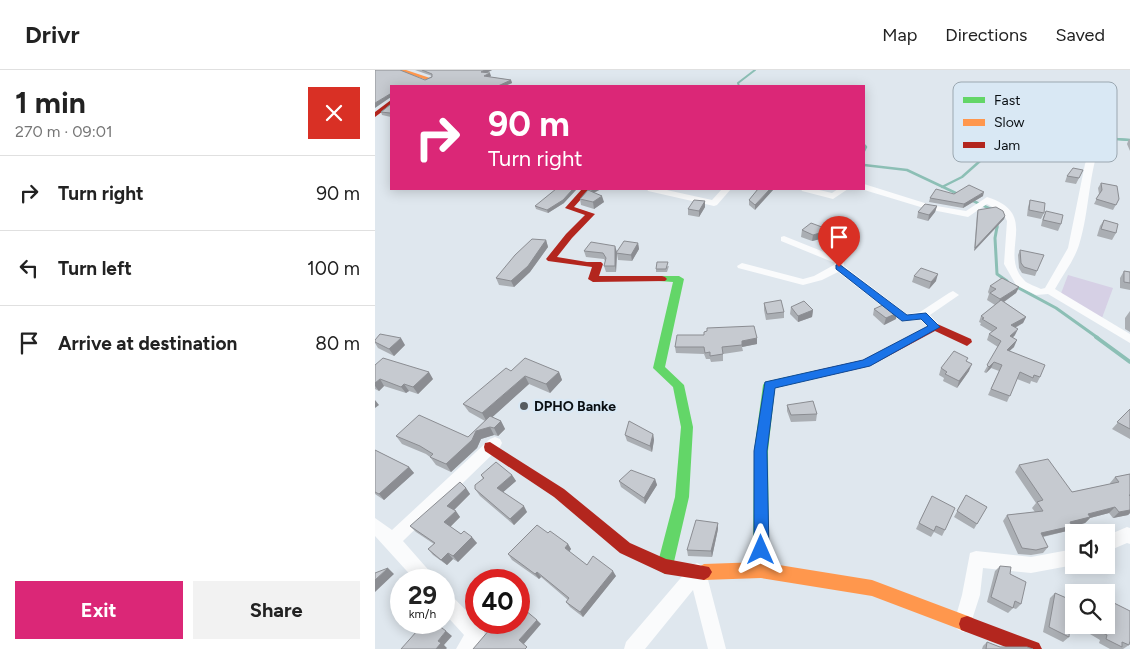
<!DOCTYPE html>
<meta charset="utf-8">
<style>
body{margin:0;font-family:Figtree,sans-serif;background:#f2f2f2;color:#222;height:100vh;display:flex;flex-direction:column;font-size:19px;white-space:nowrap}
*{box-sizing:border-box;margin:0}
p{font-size:16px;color:#767676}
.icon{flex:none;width:28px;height:28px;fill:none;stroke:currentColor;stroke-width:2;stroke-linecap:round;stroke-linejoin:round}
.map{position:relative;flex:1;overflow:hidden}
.side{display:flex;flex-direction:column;background:#fff;width:375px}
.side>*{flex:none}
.guide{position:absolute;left:15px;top:15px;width:475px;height:105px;border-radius:0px;box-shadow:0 2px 12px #0003;background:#db2777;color:#fff;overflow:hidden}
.buttons{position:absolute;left:690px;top:454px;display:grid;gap:10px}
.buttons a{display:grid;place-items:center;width:50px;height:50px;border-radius:0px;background:#fff;box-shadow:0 2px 12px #0003;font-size:25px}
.speed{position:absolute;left:15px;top:499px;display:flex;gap:10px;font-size:25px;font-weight:700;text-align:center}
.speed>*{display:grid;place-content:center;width:65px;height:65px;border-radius:50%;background:#fff;box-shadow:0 2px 12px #0003;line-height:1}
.speed small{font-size:12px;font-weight:400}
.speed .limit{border:8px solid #d22;background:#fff;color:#111}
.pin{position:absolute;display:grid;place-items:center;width:42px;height:42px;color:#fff;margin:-51px -21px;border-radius:50% 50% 50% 0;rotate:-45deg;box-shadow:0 0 5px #0007}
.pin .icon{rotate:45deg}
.me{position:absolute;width:55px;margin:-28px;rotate:0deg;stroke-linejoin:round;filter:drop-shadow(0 0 4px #0008)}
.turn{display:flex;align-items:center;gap:18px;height:105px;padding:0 15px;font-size:22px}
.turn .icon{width:65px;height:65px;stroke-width:2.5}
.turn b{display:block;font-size:35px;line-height:42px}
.round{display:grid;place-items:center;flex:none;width:52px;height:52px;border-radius:0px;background:#f2f2f2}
.overview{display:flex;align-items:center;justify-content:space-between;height:85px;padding:0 15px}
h1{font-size:30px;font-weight:700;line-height:38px}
.action{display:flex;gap:10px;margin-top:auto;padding:10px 15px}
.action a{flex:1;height:58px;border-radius:0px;background:#db2777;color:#fff;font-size:20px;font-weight:700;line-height:58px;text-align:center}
.action a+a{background:#f2f2f2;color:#222}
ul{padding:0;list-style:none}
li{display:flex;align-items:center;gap:15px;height:75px;padding:0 15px;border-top:1px solid #e0e0e0}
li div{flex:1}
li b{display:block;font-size:19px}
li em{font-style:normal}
header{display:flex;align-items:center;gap:30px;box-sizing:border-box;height:70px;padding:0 25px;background:#fff;border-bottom:1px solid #e0e0e0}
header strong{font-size:24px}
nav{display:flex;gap:28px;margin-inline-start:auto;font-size:18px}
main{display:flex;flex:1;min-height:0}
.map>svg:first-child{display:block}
.green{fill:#d6d0e5}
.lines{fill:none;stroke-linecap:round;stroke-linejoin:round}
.stream-far3{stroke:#8cbfb5;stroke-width:2}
.stream-far2{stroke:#8cbfb5;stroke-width:2.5}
.stream-far1{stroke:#8cbfb5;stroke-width:3}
.stream{stroke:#8cbfb5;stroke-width:4}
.street{fill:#fafbfc;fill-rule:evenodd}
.fast{fill:#63d668;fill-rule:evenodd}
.slow{fill:#ff974d;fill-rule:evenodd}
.jam{fill:#b3261e;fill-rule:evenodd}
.wall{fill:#aaaeb3}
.shaded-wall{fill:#8b8d92}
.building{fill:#c6cad0;stroke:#8b8d92}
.route{fill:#1a73e8;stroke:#114b97}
.poi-dot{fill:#555b60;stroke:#d9e8f4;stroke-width:2}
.labels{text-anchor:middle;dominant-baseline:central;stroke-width:4.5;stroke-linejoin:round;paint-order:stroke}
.poi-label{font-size:14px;font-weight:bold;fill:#0a0f13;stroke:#d9e8f4;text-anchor:start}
.key{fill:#d9e8f4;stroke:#9ba7b0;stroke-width:1}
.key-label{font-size:14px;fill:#0a0f13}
</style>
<header>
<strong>Drivr</strong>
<nav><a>Map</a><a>Directions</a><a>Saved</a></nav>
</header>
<main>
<section class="side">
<div class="overview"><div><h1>1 min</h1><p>270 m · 09:01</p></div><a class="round" style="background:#d93025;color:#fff"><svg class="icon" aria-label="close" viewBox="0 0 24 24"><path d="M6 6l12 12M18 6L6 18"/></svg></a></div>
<ul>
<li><svg class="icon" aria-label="right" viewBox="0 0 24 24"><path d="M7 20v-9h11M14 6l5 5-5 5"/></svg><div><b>Turn right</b></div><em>90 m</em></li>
<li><svg class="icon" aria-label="left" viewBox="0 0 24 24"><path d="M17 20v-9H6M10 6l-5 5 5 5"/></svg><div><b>Turn left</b></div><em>100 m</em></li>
<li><svg class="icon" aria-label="arrive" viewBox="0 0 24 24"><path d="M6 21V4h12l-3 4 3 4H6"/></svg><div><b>Arrive at destination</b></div><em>80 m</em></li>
</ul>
<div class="action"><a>Exit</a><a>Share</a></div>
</section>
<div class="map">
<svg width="755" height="579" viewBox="0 0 755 579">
<rect width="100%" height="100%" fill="#dfe7ee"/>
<path class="green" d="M693,205L738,218L727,248L685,226Z"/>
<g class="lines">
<path class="stream-far3" d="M364,16L363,13L380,0
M612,71L617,64L669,63L755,70"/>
<path class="stream-far2" d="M740,69L755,70
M489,75L491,77L489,81
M489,95L532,100L585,125
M567,117L587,107L614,83L610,73L613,69
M596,130L618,140
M622,158L623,151"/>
<path class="stream-far1" d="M622,157L620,168L622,204L632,211
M640,216L681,238L723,268"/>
<path class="stream" d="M721,267L755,292"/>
<path class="street" d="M720,67L727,69C713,103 715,140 704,175C699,191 688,204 680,219L755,264V273L673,224L661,225L641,215L629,194L632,151L628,143L612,134L593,147L552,139L486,119H489V114L556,135L591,141L612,127C667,144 622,182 649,210C652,214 661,216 666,219L670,218L693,178L710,94Z
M272,119H287L337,130L347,119H356L342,135L339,136L273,121Z
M426,119H440L457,123L463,119H473L458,129L427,121Z
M409,166L469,190V196L532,244L545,242L574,223L578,221L584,225L555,245L566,257L560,261L556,260L545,249L526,251L463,202L447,210L428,215L363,198L362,196L367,193L428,209L439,206L459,195L460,193L406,171V167Z
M120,367L125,369L127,373L125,377L28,471L57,504L60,510H40L0,466V448L17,460L115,369Z
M752,457L755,458V474L752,473L731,482V466Z
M699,479V495L656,503L608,498L605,525L594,559L588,562L582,559L579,553L587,525L595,483L601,481L656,487Z
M322,493L328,496L331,502L351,579H333L318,520L270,579H249L251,572L316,496Z
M69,521L75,524L108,558L110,565L102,579H81L89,565L69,543Z"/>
<path class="fast" d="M287,206H304L309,209L290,297L309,315L318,357L314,427L298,496L295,501L290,504L285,501L282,496L300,427L306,357L298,317L278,298L298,212L284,211L282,209L284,207Z
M443,300L447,301L449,304L447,307L400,318L393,381L394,500L391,505L386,508L381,505L378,500L379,381L388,315L390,312L394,311Z"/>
<path class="slow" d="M22,0H31L55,8L52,10Z
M386,492L497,510L598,548L600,554L598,560L592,562L497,526L386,508L329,510L324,507L321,502L324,497L329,494Z"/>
<path class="jam" d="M16,30V35L0,47V42Z
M207,119H215L199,137L220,144L197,168L182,187L212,192H226L228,194L224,206H287L290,207L292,209L290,211L218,212L213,209L217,197L173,191L171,189L191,164L210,145L190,138Z
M560,253L596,269L597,272L592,276L560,261L495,296L443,308L439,307L437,304L439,301L443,300L488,290Z
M115,372L189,419L255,473L291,489L334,497L337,502L334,507L329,510L290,504L245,483L179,427L110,381L109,377L110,373Z
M592,546L664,573L667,579H636L586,560L584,554L586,548Z"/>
</g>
<path class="wall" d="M0,0L50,10L57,6L40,0H117L112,3L116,6L115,7L136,10L137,13L130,16H16L15,28Z
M16,34V47L7,45L6,42Z
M754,69L755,70V81L752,74Z
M708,100L701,114L690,112L692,106Z
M726,113L744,129L738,140L719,134L724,124L723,118Z
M216,119H226L219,123L229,132L219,139L206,135L205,129L215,121Z
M383,119L380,140L374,135V130Z
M579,124L608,126L588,138L554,132L555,128Z
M655,130L669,143L666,149L652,146L653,137Z
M330,131V137L324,147L313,145V139Z
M189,133L173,143L161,139L160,136Z
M562,136L560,142L553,151L542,148L543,142Z
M603,140L630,146L629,149L599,181L602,143Z
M671,141L686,154L683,161L666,156L668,147Z
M729,150L741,163L737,170L722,166L725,156Z
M427,160H455L454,167L437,171L426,167Z
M171,170L173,177L155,202L139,217L124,215L121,208Z
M263,173L264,179L257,191L243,190L242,184L241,202H231L229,196L230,191L229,189L211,187L209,181L242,183Z
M645,180L662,201L660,206L647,203L644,198L643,185Z
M294,196L292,202H281V199Z
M749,201L755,202V220L745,218V208Z
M539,206L561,211L554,219L537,212Z
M615,216L644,217L641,223L629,232L651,247L648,253L640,258V265L638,268L639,277L634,281L665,307L662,313L656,311L655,314L642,309L632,332L613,325L624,301L616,298L611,303L609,302L623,277L612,270L614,264L617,262L605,255L606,253L604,252L606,246L620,235L612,230L614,224L613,222Z
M389,233L409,242V248L391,250L389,240Z
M416,237L438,240L437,247L423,252L415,244Z
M499,239L521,249L509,255L498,245Z
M755,241V262L750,259V248Z
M382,268V274L367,277L368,281L348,284V291L336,292L335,289H331L329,284L301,283L300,277Z
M0,270L30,275L19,286L3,278L0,273Z
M591,291L594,301L582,318L568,311L569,308L564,305L566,298Z
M0,295L58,309L43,324L34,321L31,323L9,316L4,321L0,319Z
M136,301L184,302L187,310L175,323L154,314L117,347L126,351L130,359L123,366L119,365L106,369L102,378L76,402L61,395L55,387L51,384L27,374L21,366L93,367L110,351L94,342L88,334Z
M412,335L442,344L441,351L416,352L412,341Z
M755,339V369L737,359Z
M278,364L279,370L277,382L252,371L250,365Z
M0,380L34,397L39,403L9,430L0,424Z
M644,395L697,422L735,414V413L740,407L755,404V443L753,445L738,448L734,443L715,448L710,453L696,457L692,461L668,467L673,477L668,483L656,485L643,484L628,451L632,445L660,442L657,438L661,433L640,402Z
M106,405H137L141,411L128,422L152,442L139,455L105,426L100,419L108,409Z
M280,409L282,415L270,434L246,417L244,411Z
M91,418L95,424L79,440L85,447L75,457L86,464L102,473L83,492L78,489L72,495L58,485L53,479L59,474L41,462L35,456Z
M591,425L612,437L599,459L579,447Z
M557,426L570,460L567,466L559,462L556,467L541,459Z
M343,453V459L337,487L313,486L312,480Z
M173,463L193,474L196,479L194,482L212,495L241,506L208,547L195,537L191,532L193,530L166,507L164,509L137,490L133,484Z
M625,496L635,504L646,534L641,539L638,538L633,543L612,532L620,501Z
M680,523L694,567L688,572L668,562L675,528Z
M718,555H731L754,575L748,579H735L724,573L725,570L715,564Z
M612,572L625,577L658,579H607L608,576Z"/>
<path class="shaded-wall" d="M110,0H117L107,5L106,2Z
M115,3L116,6L110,9L109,6Z
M136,10L137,13L130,16H123Z
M15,24L16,27L0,38V33Z
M198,119H202L189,133L173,143L172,140Z
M220,119H226L216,124L215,121Z
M395,119H399L380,140V135Z
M609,122L608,126L588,138L589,134Z
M227,126L229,132L219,139L218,132Z
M330,131V137L324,147V141Z
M562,136L560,142L553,151L554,145Z
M630,146L629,149L599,181L600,178Z
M455,160L454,167L437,171L438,165Z
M171,170L173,177L155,202L139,217L136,211Z
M263,173L264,179L257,191L256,185Z
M240,176L242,182L241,202L240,196Z
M563,204L561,211L554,219L556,212Z
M644,217L641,223L623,236L625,229Z
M438,240L437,247L423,252V246Z
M522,243L521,249L509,255L511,248Z
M651,247L648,253L633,261L636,255Z
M643,259L640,265L632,272L635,266Z
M26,268L30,275L19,286L14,279Z
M382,268V274L367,277V271Z
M642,270L639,277L629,286L632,280Z
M619,292L616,298L611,303L614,297Z
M597,294L594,301L582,318L584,311Z
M54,302L58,309L43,324L38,317Z
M184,302L187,310L175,323L171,314Z
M150,306L154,314L112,352L107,343Z
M5,309L9,316L4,321L0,316V313Z
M29,314L34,321L31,323L26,317Z
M0,330L4,335L0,338Z
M126,351L130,359L123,366L119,358Z
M115,357L119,365L106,369L102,378L76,402L71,394L101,361Z
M278,364L279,370L277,382L275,376Z
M34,397L39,403L9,430L4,424Z
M137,405L141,411L126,424L122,418Z
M280,409L282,415L270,434L269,428Z
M91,418L95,424L77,442L72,436Z
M149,436L152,442L139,455L135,449Z
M740,437L734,443L715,448L710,453L696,457L692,461L661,468L666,463L695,452L713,444Z
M755,440V443L753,445L738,448L744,442Z
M81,441L85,447L74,458L69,452Z
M343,453V459L337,487L336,481Z
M97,467L102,473L83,492L78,486Z
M193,474L196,479L193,483L190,478Z
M73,483L78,489L72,495L66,490Z
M13,498L19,504L0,522V510Z
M238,501L241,506L208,547L205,542Z
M162,502L166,507L164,509L160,504Z
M162,550L166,554L148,575L144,570Z
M71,561L77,566L69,575L72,578L71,579H61L63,571Z"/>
<path class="building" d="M0,0H25L50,10L57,7V4L47,0H110L106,2L115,3L109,6L136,10L123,16H16V33L15,24L0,33Z
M16,34V43H15L6,42Z
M698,98L708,100L704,108L692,106Z
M726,113L742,116L744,129L741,135L721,129L727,120Z
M594,115L609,122L589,134L555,128L561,119L579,124Z
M181,119H198L188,130L172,140L160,136Z
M383,119H395L380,135L374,130Z
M213,120L227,126L218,132L205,129Z
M319,130L330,131L324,141L313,139Z
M655,130L670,133L669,143L654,140Z
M550,134L562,136L554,145L543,142Z
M621,137L628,141L630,146L600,178L603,140Z
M671,141L688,145L686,154L668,150Z
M729,150L743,154L741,163L726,159Z
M436,153L455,160L438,165L427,160Z
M157,169L171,170L153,196L136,211L121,208L140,185Z
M249,171L263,173L256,185L241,183Z
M216,172L240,176V196H229L231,188L228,183L209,181Z
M645,180L669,185L662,201L649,197L646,193Z
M282,192H293L291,199H281Z
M546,198L563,204L556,212L539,206Z
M749,201L755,202V213L749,212Z
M627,208L644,217L625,229L615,223L621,219L615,216Z
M406,230L409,242L392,244L389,233Z
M626,230L651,247L636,255L643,259L635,266L642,270L632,280L670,295L665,307L659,305L658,308L645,302L635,326L616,319L627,295L619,292L614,297L612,295L626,271L614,264L622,258L607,249L609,248L606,246Z
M429,231L438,240L423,246L416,237Z
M510,234L522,243L511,248L499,239Z
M379,256L382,268L367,271V275L347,277L348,284L335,286V282L330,283L329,277H300L302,265H329V262L332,261V258Z
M5,264L26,268L14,279L0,272V270Z
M579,281L593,288L591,291L597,294L584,311L570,304L572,302L566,298Z
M8,288L54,302L38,317L29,314L26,317L5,309L0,313V295Z
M150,288L184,302L171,314L150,306L107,343L88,334L131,298L136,301Z
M438,331L442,344L416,345L412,335Z
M755,339V359L742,352Z
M44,345L93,367L115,346L126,351L119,358L115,357L101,361L97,370L71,394L55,387L58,384L45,376L21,366Z
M254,351L278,364L275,376L250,365Z
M0,380L34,397L4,424L0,422Z
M673,389L697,422L744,412L740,407L755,404V425H754L755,426V440L744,442L740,437L713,444L715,447L695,452L697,456L666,463L673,477L661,480L647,478L632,445L668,441L662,432L668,430L644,395Z
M121,392L137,405L122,418L149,436L135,449L100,419V415L109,408L106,405Z
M256,400L280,409L269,428L244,411Z
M85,412L91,418L72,436L81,441L69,452L86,464L89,461L97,467L78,486L73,483L66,490L53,479L60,473L35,456Z
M591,425L612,437L602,454L582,441Z
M557,426L580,438L570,460L561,456L559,461L544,453Z
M321,450L343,453L336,481L312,480Z
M162,455L173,463L175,461L193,474L190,478L212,495L218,486L238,501L205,542L191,532L194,528L162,502L160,504L133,484Z
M625,496L636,497L635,504L651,512L646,534L640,531L638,538L616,527Z
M13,498L0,510V503Z
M119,506L124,510H115Z
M680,523L696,530L694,567L674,557Z
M731,529L755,541V571L754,575L747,572V577L731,569L732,565L722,560L723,555H731Z
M144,535L162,550L144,570L152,577L150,579H98L121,552H144Z
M50,552H59L71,561L63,571L66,573L61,579H26Z
M612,572L625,577H652L658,579H611Z"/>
<path class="route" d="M464,194L532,245L551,243L565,257L495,296L400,318L392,381L394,480L392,485L386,487L381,485L379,480V381L390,312L488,290L553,256L546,249L527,251L461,199V195Z"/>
<circle class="poi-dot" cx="149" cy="336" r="5"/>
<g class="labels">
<g class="poi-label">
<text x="159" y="336">DPHO Banke</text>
</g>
</g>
<rect x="578" y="12" width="164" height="80" rx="8" class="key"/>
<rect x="588" y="27" width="22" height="6" fill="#63d668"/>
<rect x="588" y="49" width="22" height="7" fill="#ff974d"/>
<rect x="588" y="72" width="22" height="6" fill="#b3261e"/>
<g class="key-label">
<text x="619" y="35">Fast</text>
<text x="619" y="57">Slow</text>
<text x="619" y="80">Jam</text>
</g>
</svg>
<div class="buttons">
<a><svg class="icon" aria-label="sound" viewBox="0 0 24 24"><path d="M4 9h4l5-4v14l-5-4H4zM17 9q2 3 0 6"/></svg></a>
<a><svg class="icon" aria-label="search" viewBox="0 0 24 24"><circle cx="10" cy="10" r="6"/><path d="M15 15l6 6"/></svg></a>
</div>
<div class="speed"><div>29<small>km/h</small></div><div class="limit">40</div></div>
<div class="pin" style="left:464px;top:197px;background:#d93025"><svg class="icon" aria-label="arrive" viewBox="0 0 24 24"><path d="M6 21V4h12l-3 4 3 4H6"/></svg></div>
<svg class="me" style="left:386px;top:480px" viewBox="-20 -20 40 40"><path d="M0-17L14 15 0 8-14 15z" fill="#1a73e8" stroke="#fff" stroke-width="4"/></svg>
<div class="guide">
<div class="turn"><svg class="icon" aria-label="right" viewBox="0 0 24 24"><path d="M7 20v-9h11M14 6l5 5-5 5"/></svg><div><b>90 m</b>Turn right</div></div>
</div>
</div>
</main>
